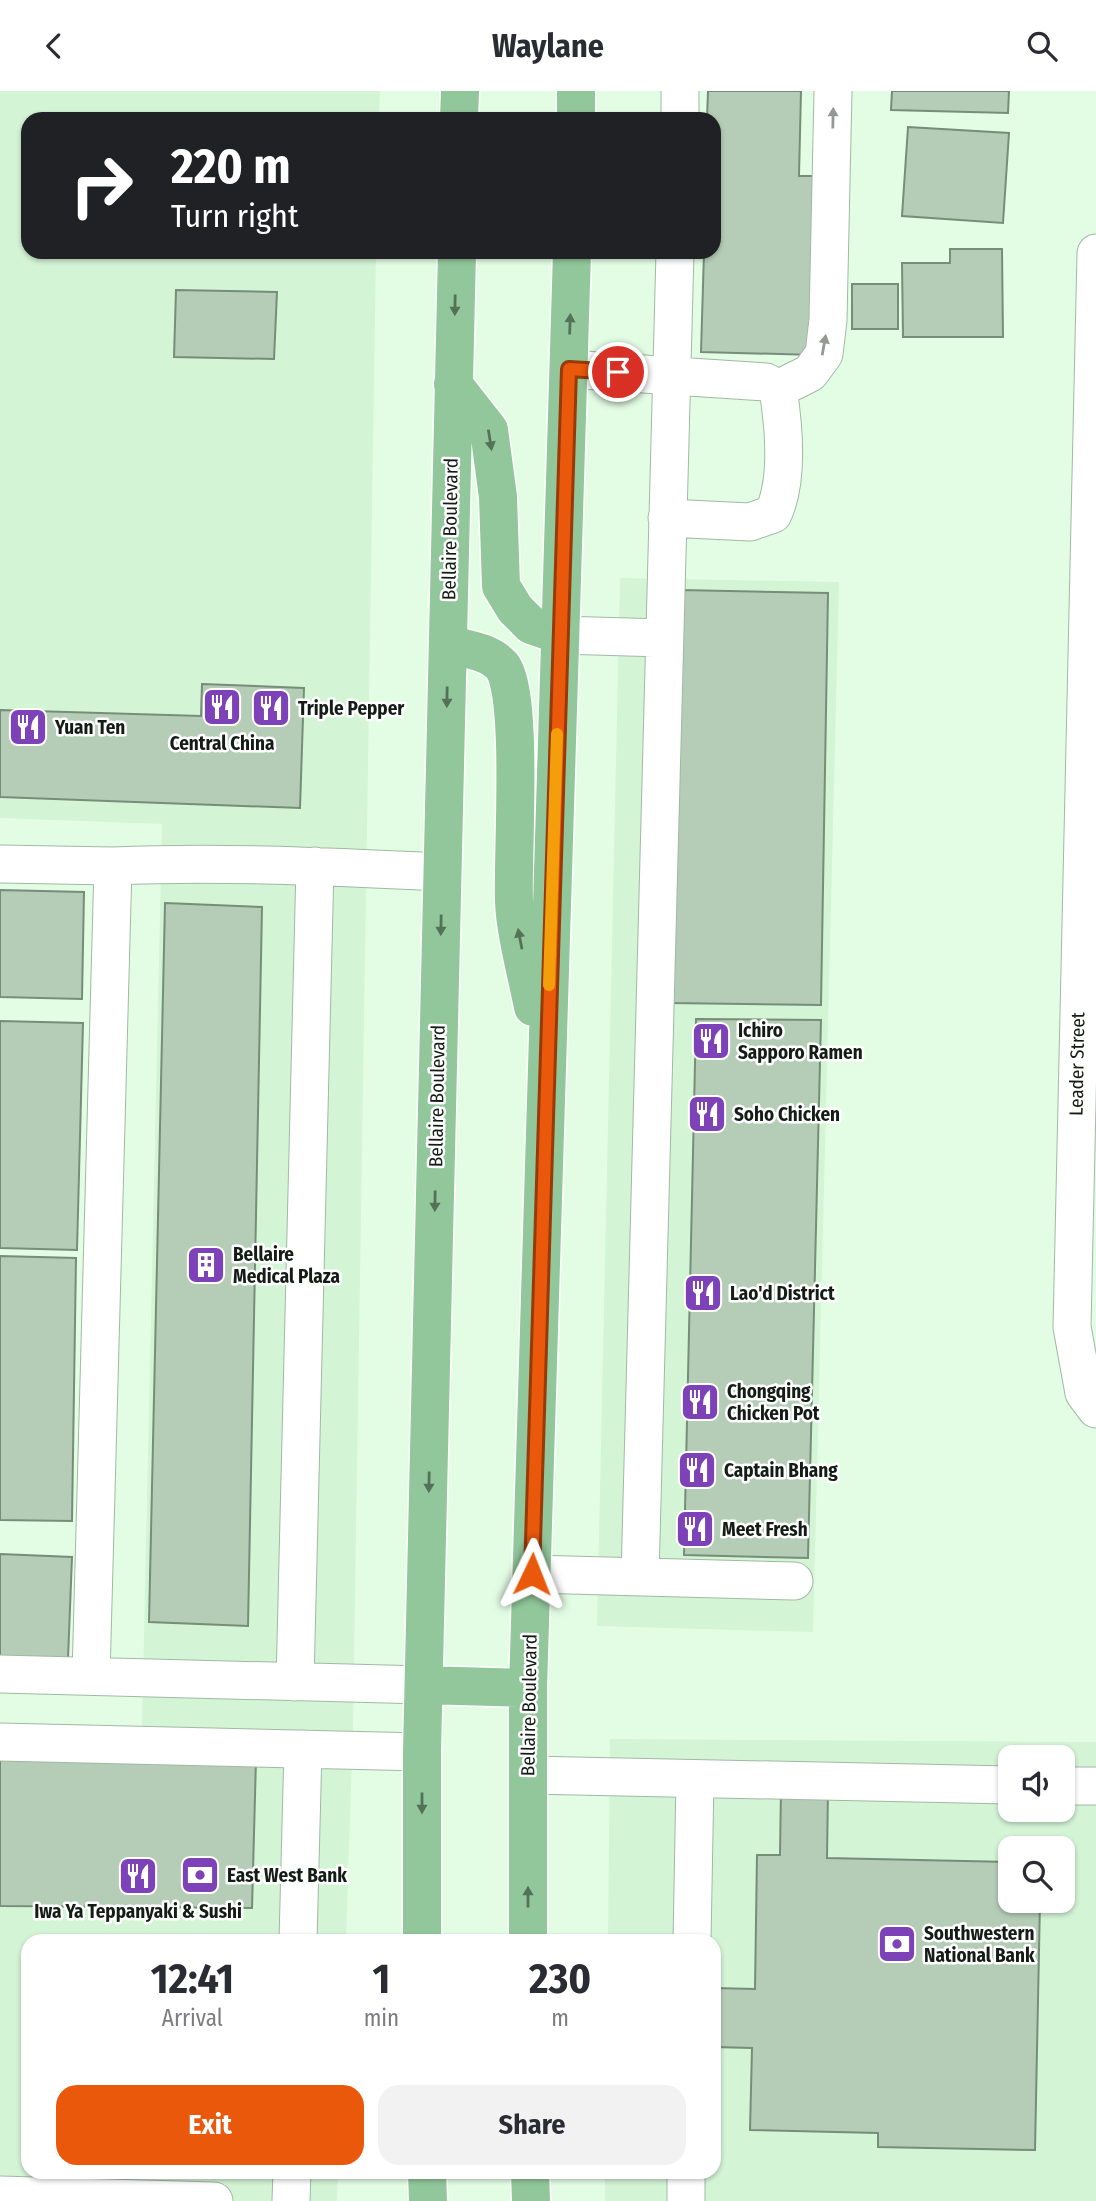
<!DOCTYPE html>
<style>
body{margin:0;font-family:"Fira Sans Condensed",sans-serif;background:#f2f2f3;color:#2b2b33;height:100vh;display:flex;flex-direction:column;font-size:26px;white-space:nowrap}
*{box-sizing:border-box;margin:0}
p{font-size:23px;color:#7c7c81}
.icon{flex:none;width:38px;height:38px;fill:none;stroke:currentColor;stroke-width:2;stroke-linecap:round;stroke-linejoin:round}
.map{position:relative;flex:1;overflow:hidden}
.panel{position:absolute;left:21px;top:1843px;width:700px;height:245px;display:flex;flex-direction:column;background:#fff;border-radius:21px;box-shadow:0 2px 5px #0004}
.panel>*{flex:none}
.guide{position:absolute;left:21px;top:21px;width:700px;height:147px;border-radius:21px;box-shadow:0 2px 5px #0004;background:#202124;color:#fff;overflow:hidden}
.buttons{position:absolute;left:998px;top:1654px;display:grid;gap:14px}
.buttons a{display:grid;place-items:center;width:77px;height:77px;border-radius:14px;background:#fff;box-shadow:0 2px 5px #0004;font-size:35px}
.pin{position:absolute;display:grid;place-items:center;width:60px;height:60px;color:#fff;margin:-30px;border:4px solid #fff;border-radius:50%;box-shadow:0 2px 7px #0007}
.me{position:absolute;width:77px;margin:-38px;rotate:2deg;stroke-linejoin:round;filter:drop-shadow(0 0 5px #0008)}
.turn{display:flex;align-items:center;gap:24px;height:147px;padding:0 35px;font-size:32px}
.turn .icon{width:91px;height:91px;stroke-width:2.5}
.turn b{display:block;font-size:49px;line-height:60px}
.eta{display:flex;justify-content:space-evenly;align-items:center;height:119px;text-align:center}
.eta b{font-size:42px;font-weight:700;line-height:49px}
.button{display:flex;gap:14px;margin-top:auto;padding:14px 35px}
.button a{flex:1;height:80px;border-radius:21px;background:#ea580c;color:#fff;font-size:28px;font-weight:700;line-height:80px;text-align:center}
.button a+a{background:#f2f2f3;color:#2b2b33}
header{display:flex;justify-content:space-between;align-items:center;height:91px;padding:0 35px;background:#fff;font-size:32px;font-weight:700}
.map>svg:first-child{display:block}
.built{fill:#d4f4d6;fill-rule:evenodd}
.building{fill:#b5cdb7;stroke:#768d78;stroke-width:2}
.lines{fill:none;stroke-linecap:round;stroke-linejoin:round}
.minor-casing{stroke:#a1b9a3;stroke-width:39}
.major-casing{stroke:#fff;stroke-width:41}
.minor{stroke:#fff;stroke-width:37}
.major{stroke:#92c79b;stroke-width:38}
.oneway{fill:#959996}
.oneway2{fill:#537258}
.route-casing{stroke:#983908;stroke-width:18}
.route{stroke:#ea580c;stroke-width:12}
.slow{stroke:#f59e0b;stroke-width:12}
.labels{text-anchor:middle;dominant-baseline:central;stroke-width:5;stroke-linejoin:round;paint-order:stroke}
.street-label{font-size:19px;fill:#141d15;stroke:#fff}
.poi-label{font-size:19px;font-weight:bold;fill:#141d15;stroke:#fff;text-anchor:start}
</style>
<header><svg class="icon" aria-label="back" viewBox="0 0 24 24"><path d="M15 5l-7 7 7 7"/></svg>Waylane<svg class="icon" aria-label="search" viewBox="0 0 24 24"><circle cx="10" cy="10" r="6"/><path d="M15 15l6 6"/></svg></header>
<div class="map">
<svg width="1096" height="2110" viewBox="0 0 1096 2110">
<rect width="100%" height="100%" fill="#e3fde5"/>
<path class="built" d="M0,0H380L379,28H28V161H376L353,1636L346,1850H28V2081H338L337,2110H0V1632L142,1635L162,733L0,727Z
M620,487L839,491L813,1541L597,1535Z
M610,1648L1096,1651V2110H605V2081H714V1850H608ZM1010,1666H1062V1718H1010ZM1010,1757H1062V1810H1010Z"/>
<path class="building" d="M708,0H801L799,85H820L815,264L701,261L704,161H714V28H707Z
M892,0H1009L1008,22L891,19Z
M908,36L1009,42L1003,132L902,125Z
M950,158H1002L1003,246H903L902,172H950Z
M852,193H898V238H852Z
M176,199L277,201L274,268L174,266Z
M681,499L828,502L821,914L669,912Z
M202,593L304,597L300,717L0,706V619L201,625Z
M0,799L84,801L82,908L0,906Z
M165,812L262,816L248,1535L149,1531Z
M696,928L821,929L808,1467L684,1464Z
M0,930L83,932L77,1159L0,1157Z
M0,1165L76,1167L72,1430L0,1429Z
M0,1463L72,1466L68,1568L0,1566Z
M0,1664L256,1668L252,1817L0,1815Z
M781,1698L828,1699L827,1767L1010,1771V1810H1040L1035,2059L878,2056V2042L750,2039L752,1957L714,1956V1897L755,1898L757,1764H780Z"/>
<g class="lines">
<g class="minor-casing">
<path id="minor" d="M680,28V0
M1096,162L1072,1236L1084,1302L1096,1318
M568,278L766,291L778,298C784,336 789,389 773,423L750,431L667,427
M778,298L810,282L824,263L828,229L833,0
M560,544L663,547
M0,773L113,775L91,1585
M113,775C223,770 333,776 442,781
M532,1483L794,1490
M640,1486L675,161
M0,1583L424,1594
M295,1591L315,775
M0,1651L422,1661
M528,1684L1010,1694
M1062,1695H1096
M298,1850L303,1658
M692,1850L695,1688
M0,2104L214,2110
M291,2110L292,2081
M686,2110V2081"/>
</g>
<g class="major-casing">
<path id="major" d="M459,28L460,0
M576,28V0
M453,293L489,339L498,406L501,495L515,518L531,534L560,544
M448,553C465,558 489,560 502,575C524,603 512,767 514,810C515,841 527,885 533,916
M424,1594L528,1597
M422,1850V1661L457,161
M528,1850V1597L572,161
M427,2081L428,2110
M530,2081L531,2110"/>
</g>
<use href="#minor" class="minor"/>
<use href="#major" class="major"/>
</g>
<defs><path id="oneway-solid" d="M-6-.8H1V-3.2L6.5 0L1 3.2V.8H-6Z" transform="scale(1.75)"/></defs>
<g class="oneway">
<use href="#oneway-solid" transform="translate(833 27) rotate(-89)"/>
<use href="#oneway-solid" transform="translate(824 254) rotate(-80)"/>
</g>
<g class="oneway2">
<use href="#oneway-solid" transform="translate(455 214) rotate(91)"/>
<use href="#oneway-solid" transform="translate(570 233) rotate(-88)"/>
<use href="#oneway-solid" transform="translate(490 349) rotate(81)"/>
<use href="#oneway-solid" transform="translate(447 606) rotate(91)"/>
<use href="#oneway-solid" transform="translate(441 834) rotate(91)"/>
<use href="#oneway-solid" transform="translate(520 848) rotate(-101)"/>
<use href="#oneway-solid" transform="translate(435 1110) rotate(91)"/>
<use href="#oneway-solid" transform="translate(429 1391) rotate(91)"/>
<use href="#oneway-solid" transform="translate(422 1712) rotate(90)"/>
<use href="#oneway-solid" transform="translate(528 1806) rotate(-90)"/>
</g>
<g class="lines">
<g class="route-casing">
<path id="route" d="M532,1483L569,278L618,281"/>
</g>
<use href="#route" class="route"/>
<path class="slow" d="M549,894L557,643"/>
</g>
<defs>
<g id="restaurant-square" transform="scale(2.0125)"><rect x="-9" y="-9" width="18" height="18" rx="4" fill="#7e42b8" stroke="#fff"/><path d="M-5-6h1v4h1v-4h1v4h1v-4h1v5L-1.5 .5V6h-2V.5L-5-1ZM5-6V6H3V1.5H1.5Q1.5-4 5-6Z" fill="#fff"/></g>
<g id="building-square" transform="scale(2.0125)"><rect x="-9" y="-9" width="18" height="18" rx="4" fill="#7e42b8" stroke="#fff"/><path d="M-4-6H4V6H1V3H-1V6H-4ZM-2.5-4.3h1.7v1.8h-1.7ZM.8-4.3h1.7v1.8H.8ZM-2.5-1h1.7V.8h-1.7ZM.8-1h1.7V.8H.8Z" fill="#fff"/></g>
<g id="bank-square" transform="scale(2.0125)"><rect x="-9" y="-9" width="18" height="18" rx="4" fill="#7e42b8" stroke="#fff"/><path d="M-6-4H6V4H-6ZM0-2.3a2.3 2.3 0 1 0 0 4.6a2.3 2.3 0 1 0 0-4.6Z" fill="#fff"/></g>
</defs>
<g fill-rule="evenodd">
<use href="#restaurant-square" x="222" y="616"/>
<use href="#restaurant-square" x="271" y="617"/>
<use href="#restaurant-square" x="28" y="636"/>
<use href="#restaurant-square" x="711" y="950"/>
<use href="#restaurant-square" x="707" y="1023"/>
<use href="#building-square" x="206" y="1174"/>
<use href="#restaurant-square" x="703" y="1202"/>
<use href="#restaurant-square" x="700" y="1311"/>
<use href="#restaurant-square" x="697" y="1379"/>
<use href="#restaurant-square" x="695" y="1438"/>
<use href="#bank-square" x="200" y="1784"/>
<use href="#restaurant-square" x="138" y="1785"/>
<use href="#bank-square" x="897" y="1853"/>
</g>
<g class="labels">
<g class="street-label">
<text transform="translate(450 438) rotate(-89)">Bellaire Boulevard</text>
<text transform="translate(1077 973) rotate(-89)">Leader Street</text>
<text transform="translate(437 1005) rotate(-89)">Bellaire Boulevard</text>
<text transform="translate(529 1614) rotate(-89)">Bellaire Boulevard</text>
</g>
<g class="poi-label">
<text x="298" y="617">Triple Pepper</text>
<text x="55" y="636">Yuan Ten</text>
<text x="222" y="652" text-anchor="middle">Central China</text>
<text x="738" y="939">Ichiro<tspan x="738" dy="22">Sapporo Ramen</tspan></text>
<text x="734" y="1023">Soho Chicken</text>
<text x="233" y="1163">Bellaire<tspan x="233" dy="22">Medical Plaza</tspan></text>
<text x="730" y="1202">Lao'd District</text>
<text x="727" y="1300">Chongqing<tspan x="727" dy="22">Chicken Pot</tspan></text>
<text x="724" y="1379">Captain Bhang</text>
<text x="722" y="1438">Meet Fresh</text>
<text x="227" y="1784">East West Bank</text>
<text x="138" y="1820" text-anchor="middle">Iwa Ya Teppanyaki &amp; Sushi</text>
<text x="924" y="1842">Southwestern<tspan x="924" dy="22">National Bank</tspan></text>
</g>
</g>
</svg>
<div class="buttons">
<a><svg class="icon" aria-label="sound" viewBox="0 0 24 24"><path d="M4 9h4l5-4v14l-5-4H4zM17 9q2 3 0 6"/></svg></a>
<a><svg class="icon" aria-label="search" viewBox="0 0 24 24"><circle cx="10" cy="10" r="6"/><path d="M15 15l6 6"/></svg></a>
</div>
<div class="pin" style="left:618px;top:281px;background:#d93025"><svg class="icon" aria-label="arrive" viewBox="0 0 24 24"><path d="M6 21V4h12l-3 4 3 4H6"/></svg></div>
<svg class="me" style="left:532px;top:1483px" viewBox="-20 -20 40 40"><path d="M0-17L14 15 0 8-14 15z" fill="#ea580c" stroke="#fff" stroke-width="4"/></svg>
<div class="guide">
<div class="turn"><svg class="icon" aria-label="right" viewBox="0 0 24 24"><path d="M7 20v-9h11M14 6l5 5-5 5"/></svg><div><b>220 m</b>Turn right</div></div>
</div>
<section class="panel">
<div class="eta">
<div><b>12:41</b><p>Arrival</p></div>
<div><b>1</b><p>min</p></div>
<div><b>230</b><p>m</p></div>
</div>
<div class="button"><a>Exit</a><a>Share</a></div>
</section>
</div>
